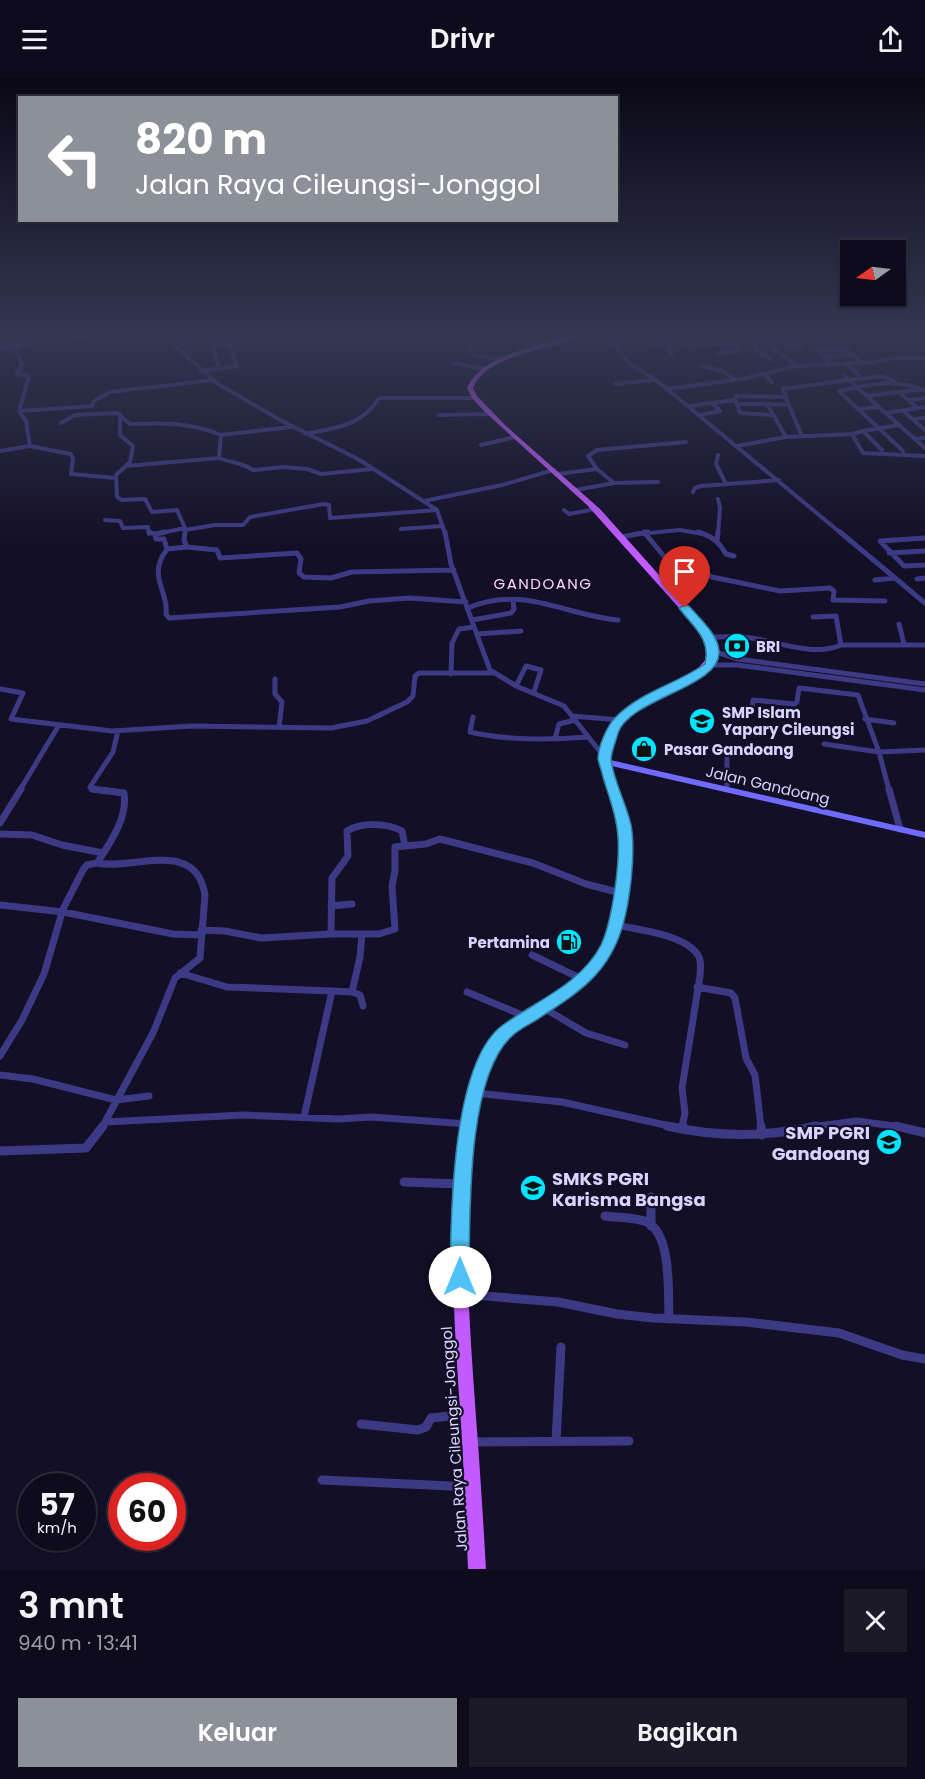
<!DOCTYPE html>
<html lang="id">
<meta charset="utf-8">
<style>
body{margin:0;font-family:Poppins,sans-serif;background:#1c1929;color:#f1f3f6;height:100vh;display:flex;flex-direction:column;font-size:22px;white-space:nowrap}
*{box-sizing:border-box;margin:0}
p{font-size:20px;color:#9b9ba3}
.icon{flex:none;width:33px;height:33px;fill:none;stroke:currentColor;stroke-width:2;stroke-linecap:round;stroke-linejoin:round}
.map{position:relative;height:1491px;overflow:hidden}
.details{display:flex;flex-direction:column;background:#0e0b1c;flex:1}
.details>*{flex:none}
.top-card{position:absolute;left:18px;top:18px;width:600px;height:126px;border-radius:0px;box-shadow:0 2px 4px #0004,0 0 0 2px #2e2b3b;background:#8c9099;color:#fff;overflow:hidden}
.needle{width:39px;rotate:256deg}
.buttons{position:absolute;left:840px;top:162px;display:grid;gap:12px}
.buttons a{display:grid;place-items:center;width:66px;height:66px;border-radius:0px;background:#0e0b1c;box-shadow:0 2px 4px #0004,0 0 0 2px #2e2b3b;font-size:30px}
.speed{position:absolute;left:18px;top:1395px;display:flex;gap:12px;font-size:30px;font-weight:700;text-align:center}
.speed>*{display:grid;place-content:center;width:78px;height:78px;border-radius:50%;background:#0e0b1c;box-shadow:0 2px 4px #0004,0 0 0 2px #2e2b3b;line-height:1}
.speed small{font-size:15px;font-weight:400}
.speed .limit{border:9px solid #d22;background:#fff;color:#111}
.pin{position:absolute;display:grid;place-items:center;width:51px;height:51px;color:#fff;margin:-62px -26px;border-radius:50% 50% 50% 0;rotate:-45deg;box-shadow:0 0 6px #0007}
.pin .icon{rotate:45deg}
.me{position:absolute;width:66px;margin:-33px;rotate:0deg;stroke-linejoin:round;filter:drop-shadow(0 0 4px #0008)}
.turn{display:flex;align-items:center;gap:21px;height:126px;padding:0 18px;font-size:27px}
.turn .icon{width:78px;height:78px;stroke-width:2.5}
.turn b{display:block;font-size:42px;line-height:51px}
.round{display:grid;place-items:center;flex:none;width:63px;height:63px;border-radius:0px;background:#1c1929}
.head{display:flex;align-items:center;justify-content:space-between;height:102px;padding:0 18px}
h1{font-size:36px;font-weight:600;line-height:45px}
.cta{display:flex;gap:12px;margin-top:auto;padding:12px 18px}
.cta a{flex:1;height:69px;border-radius:0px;background:#8c9099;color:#fff;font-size:24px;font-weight:600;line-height:69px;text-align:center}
.cta a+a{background:#1c1929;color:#f1f3f6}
header{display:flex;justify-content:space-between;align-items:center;height:78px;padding:0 18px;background:#0e0b1c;font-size:27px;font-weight:600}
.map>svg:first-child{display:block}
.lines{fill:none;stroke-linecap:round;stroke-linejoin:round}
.stream{stroke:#0c2248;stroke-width:1.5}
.street-far3{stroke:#3d3a85;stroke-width:4}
.street-far2{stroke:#3d3a85;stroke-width:5}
.street-far1{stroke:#3d3a85;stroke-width:7}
.street{stroke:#3d3a85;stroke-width:9}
.secondary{fill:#6f6bff;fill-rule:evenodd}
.primary{fill:#c25bff;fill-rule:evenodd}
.route{fill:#4fc3f7;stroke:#337fa1;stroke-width:1.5}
.labels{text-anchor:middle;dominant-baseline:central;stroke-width:4.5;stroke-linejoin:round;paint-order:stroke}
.far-quarter-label{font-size:15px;letter-spacing:1.5px;fill:#ffd6f0;stroke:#130f26}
.poi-label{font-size:15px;font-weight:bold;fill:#d9d4ff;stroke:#130f26;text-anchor:start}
.street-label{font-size:15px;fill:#d9d4ff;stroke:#130f26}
.near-poi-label{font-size:18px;font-weight:bold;fill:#d9d4ff;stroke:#130f26;text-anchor:end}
</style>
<header><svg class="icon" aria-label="menu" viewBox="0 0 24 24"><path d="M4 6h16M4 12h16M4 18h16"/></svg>Drivr<svg class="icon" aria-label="share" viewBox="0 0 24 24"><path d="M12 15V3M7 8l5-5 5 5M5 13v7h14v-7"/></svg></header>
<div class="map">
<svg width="925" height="1491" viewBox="0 0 925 1491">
<rect width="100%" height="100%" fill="#130f26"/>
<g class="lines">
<path class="stream" d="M848,259L850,263L847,266L852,274L898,301L925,303"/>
<path class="street-far3" d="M6,259L19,267
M165,259L218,306L282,343L358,381L437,432L445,456
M442,259L466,264L474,277L503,282
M546,259L548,268
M609,259L630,286L660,305L842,456
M629,259L632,265
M648,259L651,266H670L666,259
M683,259H716
M748,259L757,272L771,282
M765,259C776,278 784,274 796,288
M683,261L685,268L735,266
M768,264L785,263L802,269H787
M670,266L669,273L672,278
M20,267L16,273L22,287L17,296L29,298L19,333L26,343L30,368L71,376L73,381L71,396L116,400
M0,270L36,263L87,259
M717,275L739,273L731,259
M824,279L853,277
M453,285L485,291
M846,285L861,300
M829,286L819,273L845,271L862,285
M702,288L723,293L736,302
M201,293L237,288L229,266L213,268L219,290
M763,295L772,304
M844,297L849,302L884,298L896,305
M615,306L654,302
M666,311L742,301L796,288L869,285L893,280H925
M899,314L922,311
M867,318L899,314L918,330
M735,322L736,318L786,319
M909,322L925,320
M737,326L740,335L771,337
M767,326L789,327L783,311L849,302L899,347L863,353L882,372
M789,327L802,358
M689,328L735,322L737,326H767L786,359
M859,331L879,329
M19,333L92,328L94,323L110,314L213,302
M903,333L925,352
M886,335L925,329
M120,336V357L133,368L130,384L116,397L117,419L122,422L145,421L152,434L177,432L185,450V456
M439,337L490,336
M700,337L720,333L712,325
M913,341L925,340
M61,345L75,337L117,335L130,346C164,345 189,344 221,357
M899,347L925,370
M291,349L221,357L219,380C231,385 242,384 253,392L283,389L307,391L321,396L372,391
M305,356C335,350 362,348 379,320H474
M852,356L863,375L925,378
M915,361L925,360
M481,367L515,359
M737,368L786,359L852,356L863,353
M0,373L30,368
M903,373L839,313C867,307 898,299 925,313
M718,377L716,386L726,406
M126,388L219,380
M558,396L597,391
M658,404L614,405L597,391L588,378L597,372L686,364
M576,412L614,405
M693,414L695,410L701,408L779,402
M424,423L502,407L554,392
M564,432L569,436L595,431
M105,442L120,443L123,450L148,449L149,456
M401,451L443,448
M185,452L215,447H243L250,439L324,426L329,427L330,440L437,432
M157,456L185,450
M639,456L680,452L703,456
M718,456L720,430L718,421"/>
<path class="street-far2" d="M149,454L155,456L156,461H164L167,471L187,469L217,472L220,480L297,475L301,481L299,495L304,499L331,500L352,494L454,492
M185,454L184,462L187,469
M445,454L451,486L490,592L516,608L564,628L605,680
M644,454L667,482L705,487L707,489L705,495L712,499L780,513L830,510L834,513L833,522L885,523
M698,454C712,458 719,464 726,476L734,478
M840,454L925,525
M155,456L165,454
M621,459L648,454
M925,460L880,463L904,488L925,487
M717,462L718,454
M167,471C165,475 161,479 160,484C153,502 169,519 166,536L169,540L340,529L369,523L409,520L466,524
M889,475L925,473
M917,501L925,500
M875,502L895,500
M468,530C523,506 566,538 618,542
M472,542L511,535L514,531L513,523
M899,546L904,566
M477,556L521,553
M708,559C722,559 737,558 751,560C779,564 814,579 841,567L836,538L813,539
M841,567H925
M713,573L738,581L925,606
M710,587H737L925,612
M451,596L452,565L459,551L474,549
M275,601V616L282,624L279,649
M516,608L526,588L541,592L534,614
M0,611L23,615L11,641L112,653L192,648L331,650L367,643L407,624L413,618L415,598L419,595H494
M743,630H752L753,622L794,626L797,624L799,610L858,617L879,674L889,712
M572,638L620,642
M473,639L470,654C508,663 549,662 588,659
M865,641L894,645
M555,661L559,646L575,642
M824,666L879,674L925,672
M727,673V711
M20,712L59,647
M95,712L90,709L113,674L118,653"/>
<path class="street-far1" d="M889,711L900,751
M0,745L21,711
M0,756L32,757L62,767L103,775
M97,785C132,793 196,759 205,817L200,880L175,900L153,955L105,1044L244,1037L339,1041L371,1039L468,1046
M0,827L63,834L173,856L201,857
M331,828L352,826
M615,847C637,851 688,857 699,879C702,885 700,892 700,898L682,1010L685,1035L682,1049
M201,852L225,853L261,860L331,856L332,800L348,778L347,753C362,744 387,745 402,753L405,768
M331,856H379L395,851L392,808L395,793V769L426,766L440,761L533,785L586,806L621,815
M532,877L582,901
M180,895L227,909L332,913L304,1039
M697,909L731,915L735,920L746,980L755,997L761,1049
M332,913L352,914L360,879L362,856
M352,914L360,917L363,928
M467,914L527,939
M542,929L586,955L625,967
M0,978L22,942L44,896L63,831L83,792L87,787L97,785C110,765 128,740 124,715L92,711
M0,997L33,1001L116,1022L149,1018
M475,1015L562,1024L674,1049
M102,1049L105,1044
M810,1049L857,1043L902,1049"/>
<path class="street" d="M667,1048C716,1059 768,1059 816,1048
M761,1048L762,1057
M896,1048L925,1055
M682,1051L683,1048
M0,1073L86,1070L103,1048
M404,1104L461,1106
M651,1119V1148
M605,1138C618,1140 634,1139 647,1144C672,1156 668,1217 669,1241
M460,1216L558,1224L617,1236L653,1240L746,1244L839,1255L902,1277L925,1281
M361,1346L418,1352L426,1349L431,1340L467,1336
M556,1363L561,1269
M471,1364L629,1363
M322,1402L472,1409"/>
<path class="secondary" d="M606,681L925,754V760L603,686L602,684L603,682Z"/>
<path class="primary" d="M569,259H580C549,273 488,275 473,310L477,318L505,347L600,431L703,546L714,562L717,578L712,587L703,595C681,610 638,628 622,646C594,678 628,727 631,762C633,790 629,821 621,848C616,865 608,883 595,896C562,930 509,942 489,988C477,1017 474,1051 471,1082C463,1168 470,1254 476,1339C480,1390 483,1440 486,1491H468C466,1443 464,1394 461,1346C455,1257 448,1169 458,1080C461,1046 465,1011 480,980C506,927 570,920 600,872C606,862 610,848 612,837C619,810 623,781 619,753C613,708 580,670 625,633L697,591C714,576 709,567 697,550L587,427L484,333L472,320L467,310C481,277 537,268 569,259Z"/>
</g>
<linearGradient id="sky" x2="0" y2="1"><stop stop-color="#0a0815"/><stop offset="0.55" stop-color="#333752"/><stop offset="1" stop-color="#333752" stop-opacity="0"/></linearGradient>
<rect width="925" height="468" fill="url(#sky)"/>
<path class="route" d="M685,527L689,528C699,540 718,556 719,573C722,609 630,620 618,655C616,663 611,674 611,682C614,704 626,725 631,747C636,774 630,824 622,850C607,898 577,915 538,941C530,946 519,951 512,958C466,999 470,1140 469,1199L466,1206L460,1209L453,1206L450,1199C451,1139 451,984 503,947C536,923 581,906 601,867C612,844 620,786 618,760C617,739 609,719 603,699C602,693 599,687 598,681C598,669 607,648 615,640C639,614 677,606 705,586C711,560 693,549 679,530Z"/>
<defs>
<g id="bank-disc" transform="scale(1.35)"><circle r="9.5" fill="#00e5ff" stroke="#130f26"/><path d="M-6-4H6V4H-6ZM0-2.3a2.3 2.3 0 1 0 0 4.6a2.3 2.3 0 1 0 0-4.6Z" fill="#111"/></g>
<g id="school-disc" transform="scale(1.35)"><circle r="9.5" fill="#00e5ff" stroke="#130f26"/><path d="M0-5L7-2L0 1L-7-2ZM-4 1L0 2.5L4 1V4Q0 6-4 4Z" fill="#111"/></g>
<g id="shop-disc" transform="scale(1.35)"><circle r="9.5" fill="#00e5ff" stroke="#130f26"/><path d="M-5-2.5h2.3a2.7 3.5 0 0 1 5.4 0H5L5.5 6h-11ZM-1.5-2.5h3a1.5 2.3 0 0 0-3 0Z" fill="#111"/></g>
<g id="fuel-disc" transform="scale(1.35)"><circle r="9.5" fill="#00e5ff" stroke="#130f26"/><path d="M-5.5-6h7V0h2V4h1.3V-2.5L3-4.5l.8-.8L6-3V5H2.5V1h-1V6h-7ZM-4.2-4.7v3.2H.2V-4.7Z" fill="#111"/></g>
</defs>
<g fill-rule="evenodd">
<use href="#bank-disc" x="737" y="568"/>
<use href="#school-disc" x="702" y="643"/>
<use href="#shop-disc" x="644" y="671"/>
<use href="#fuel-disc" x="569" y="864"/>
<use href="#school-disc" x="889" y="1064"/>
<use href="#school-disc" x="533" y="1110"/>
</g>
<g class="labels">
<g class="far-quarter-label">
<text x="543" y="505">GANDOANG</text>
</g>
<g class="poi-label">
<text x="756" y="568">BRI</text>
<text x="722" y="634">SMP Islam<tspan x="722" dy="17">Yapary Cileungsi</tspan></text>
<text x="664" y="671">Pasar Gandoang</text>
<text x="550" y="864" text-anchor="end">Pertamina</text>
</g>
<g class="street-label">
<text transform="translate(768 707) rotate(13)">Jalan Gandoang</text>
<text transform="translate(454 1361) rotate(-94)">Jalan Raya Cileungsi-Jonggol</text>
</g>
<g class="near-poi-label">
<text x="870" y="1054">SMP PGRI<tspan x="870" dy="21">Gandoang</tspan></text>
<text x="552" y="1100" text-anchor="start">SMKS PGRI<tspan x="552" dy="21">Karisma Bangsa</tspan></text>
</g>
</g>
</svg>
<div class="buttons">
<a><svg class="needle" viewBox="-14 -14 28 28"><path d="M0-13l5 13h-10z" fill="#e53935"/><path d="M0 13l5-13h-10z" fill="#9b9ba3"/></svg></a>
</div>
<div class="speed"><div>57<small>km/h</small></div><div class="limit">60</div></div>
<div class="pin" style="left:685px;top:530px;background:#d93025"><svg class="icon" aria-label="arrive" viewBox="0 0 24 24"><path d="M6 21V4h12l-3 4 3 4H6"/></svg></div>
<svg class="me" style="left:460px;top:1199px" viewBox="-20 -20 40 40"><circle r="19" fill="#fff"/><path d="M0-13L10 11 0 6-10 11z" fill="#4fc3f7"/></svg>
<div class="top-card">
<div class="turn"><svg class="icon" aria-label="left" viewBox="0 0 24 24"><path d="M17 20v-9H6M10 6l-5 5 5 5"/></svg><div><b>820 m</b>Jalan Raya Cileungsi-Jonggol</div></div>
</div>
</div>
<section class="details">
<div class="head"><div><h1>3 mnt</h1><p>940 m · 13:41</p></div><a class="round"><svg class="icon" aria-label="close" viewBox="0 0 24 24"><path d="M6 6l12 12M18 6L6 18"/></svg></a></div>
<div class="cta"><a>Keluar</a><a>Bagikan</a></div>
</section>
